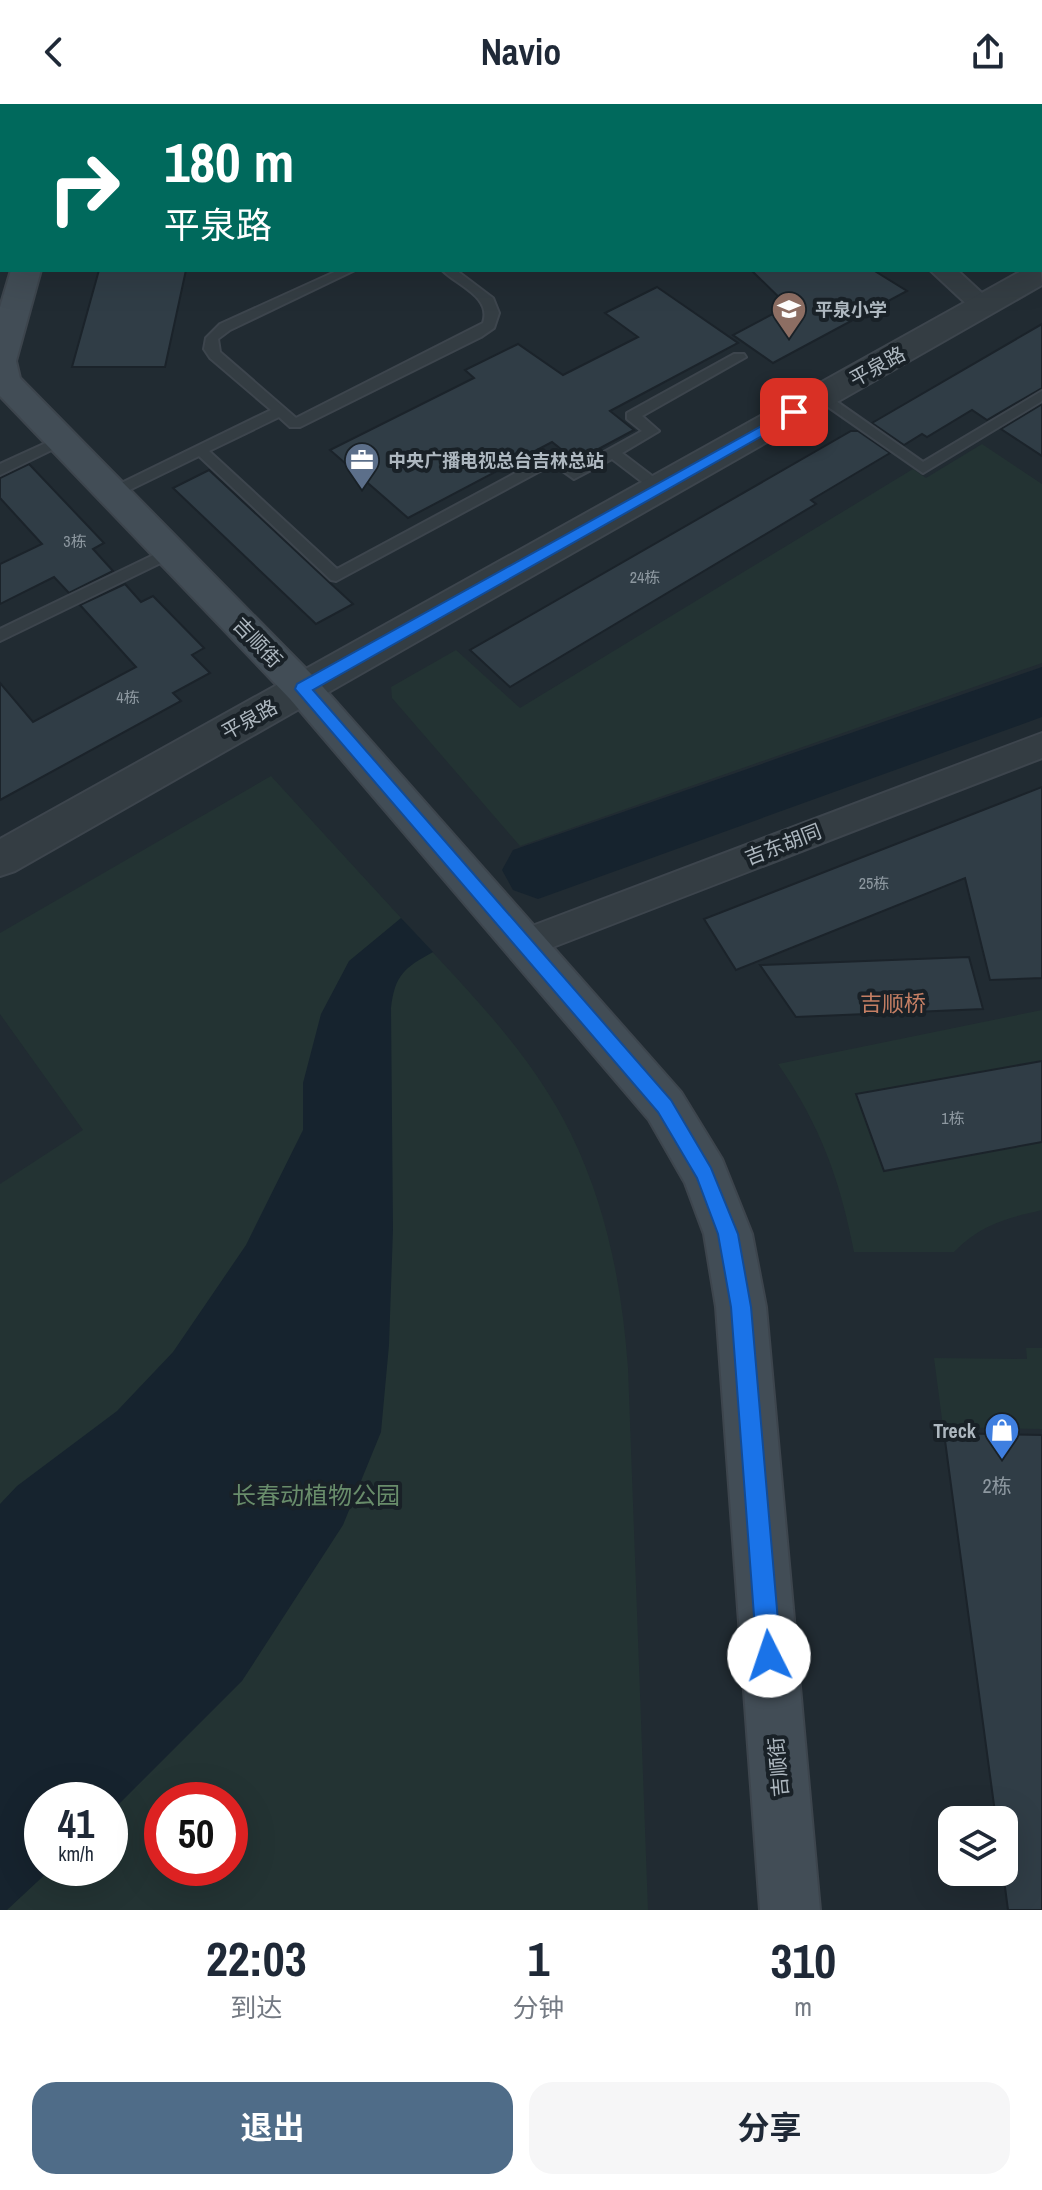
<!DOCTYPE html>
<html lang="zh">
<meta charset="utf-8">
<style>
body{margin:0;font-family:"Archivo Narrow","Noto Sans SC",sans-serif;background:#f6f6f7;color:#1f2937;height:100vh;display:flex;flex-direction:column;font-size:30px;white-space:nowrap}
*{box-sizing:border-box;margin:0}
p{font-size:26px;color:#747a83}
.icon{flex:none;width:44px;height:44px;fill:none;stroke:currentColor;stroke-width:2;stroke-linecap:round;stroke-linejoin:round}
.map{position:relative;height:1806px;overflow:hidden}
.side{display:flex;flex-direction:column;background:#fff;flex:1}
.side>*{flex:none}
.banner{position:absolute;left:0px;top:0px;width:1042px;height:168px;box-shadow:0 8px 32px #0002;background:#00695c;color:#fff;overflow:hidden}
.controls{position:absolute;left:938px;top:1702px;display:grid;gap:16px}
.controls a{display:grid;place-items:center;width:80px;height:80px;border-radius:16px;background:#fff;box-shadow:0 8px 32px #0002;font-size:40px}
.speed{position:absolute;left:24px;top:1678px;display:flex;gap:16px;font-size:40px;font-weight:700;text-align:center}
.speed>*{display:grid;place-content:center;width:104px;height:104px;border-radius:50%;background:#fff;box-shadow:0 8px 32px #0002;line-height:1}
.speed small{font-size:20px;font-weight:400}
.speed .limit{border:12px solid #d22;background:#fff;color:#111}
.pin{position:absolute;display:grid;place-items:center;width:68px;height:68px;color:#fff;margin:-34px;border-radius:16px;box-shadow:0 4px 12px #0006}
.me{position:absolute;width:88px;margin:-44px;rotate:356deg;stroke-linejoin:round;filter:drop-shadow(0 0 6px #0008)}
.turn{display:flex;align-items:center;gap:28px;height:168px;padding:0 32px;font-size:36px}
.turn .icon{width:104px;height:104px;stroke-width:2.5}
.turn b{display:block;font-size:56px;line-height:68px}
.eta{display:flex;justify-content:space-evenly;align-items:center;height:136px;text-align:center}
.eta b{font-size:48px;font-weight:700;line-height:56px}
.primary-button{display:flex;gap:16px;margin-top:auto;padding:16px 32px}
.primary-button a{flex:1;height:92px;border-radius:24px;background:#4f6c88;color:#fff;font-size:32px;font-weight:700;line-height:92px;text-align:center}
.primary-button a+a{background:#f6f6f7;color:#1f2937}
header{display:flex;justify-content:space-between;align-items:center;height:104px;padding:0 32px;background:#fff;font-size:36px;font-weight:700}
.map>svg:first-child{display:block}
.green{fill:#233333;fill-rule:evenodd}
.water{fill:#16232e}
.lines{fill:none;stroke-linecap:round;stroke-linejoin:round}
.river{fill:#16232e;fill-rule:evenodd}
.building{fill:#303d46;stroke:#1b232a;stroke-width:2}
.service-casing{stroke:#3d454d;stroke-width:4}
.minor-casing{stroke:#3d454d;stroke-width:4}
.tertiary-casing{stroke:#3d454d;stroke-width:4}
.secondary-casing{stroke:#3d454d;stroke-width:4}
.service{fill:#343d43;fill-rule:evenodd}
.minor{fill:#343d43;fill-rule:evenodd}
.tertiary{fill:#343d43;fill-rule:evenodd}
.secondary{fill:#424d56;fill-rule:evenodd}
.route{fill:#1a73e8;stroke:#114b97;stroke-width:2}
.labels{text-anchor:middle;dominant-baseline:central;stroke-width:8;stroke-linejoin:round;paint-order:stroke}
.number-label{font-size:16px;fill:#8d98a0}
.far-poi-label{font-size:18px;font-weight:bold;fill:#aeb8c0;stroke:#192127;text-anchor:start}
.street-label{font-size:20px;fill:#aeb8c0;stroke:#192127}
.poi-label{font-size:20px;font-weight:bold;fill:#aeb8c0;stroke:#192127;text-anchor:end}
.near-number-label{font-size:20px;fill:#8d98a0}
.neighbourhood-label{font-size:22px;fill:#c57f64;stroke:#192127}
.near-park-label{font-size:24px;fill:#698d6b;stroke:#192127}
</style>
<header><svg class="icon" aria-label="back" viewBox="0 0 24 24"><path d="M15 5l-7 7 7 7"/></svg>Navio<svg class="icon" aria-label="share" viewBox="0 0 24 24"><path d="M12 15V3M7 8l5-5 5 5M5 13v7h14v-7"/></svg></header>
<div class="map">
<svg width="1042" height="1806" viewBox="0 0 1042 1806">
<rect width="100%" height="100%" fill="#212b32"/>
<path class="green" d="M982,340L1042,380V559L520,742L392,594L391,583L456,546L520,604L913,365L926,374Z
M271,672C321,727 372,782 423,838C478,897 535,956 571,1030C607,1104 622,1182 628,1264L648,1806H0V1080L83,1026L0,910V829ZM42,1696H110V1764H42ZM162,1696H230V1764H162Z
M1042,906V1106C1004,1115 982,1120 954,1148H854C840,1075 820,1021 778,960Z
M1026,1244H1042V1325L943,1323L934,1254L1027,1255Z"/>
<path class="water" d="M401,814L433,848C404,864 395,871 391,904L393,1125L389,1241L381,1328L343,1421L242,1577L110,1709V1696H42V1764H52L7,1806H0V1400L17,1382L117,1307L173,1248L246,1141L303,1026V979L321,910L349,857Z"/>
<g class="lines">
<path class="river" d="M1042,563V613L538,795L513,786L502,766L513,746Z"/>
</g>
<path class="building" d="M99,166H186L165,263H72Z
M751,166H873L907,187L773,259L733,231L788,202Z
M657,183L738,239L610,307L634,326L576,357L552,338L408,414L330,346L474,274L465,266L518,240L563,271L638,233L605,209Z
M1042,220V284L987,316L972,306L927,333L922,330L904,341L872,319Z
M1042,300V352L1001,325Z
M851,327H858L890,349L811,396L816,400L510,583L470,546Z
M29,360L104,439L93,445L113,467L69,489L54,473L0,500V460L42,440L0,394V374Z
M209,366L329,478L353,500L316,520L173,384Z
M125,480L141,498L153,492L204,544L192,551L210,569L173,589L181,597L0,696V579L33,618L136,563L80,501Z
M1042,683V874L990,876L965,774L736,866L704,815Z
M969,853L983,905L796,913L760,861Z
M1042,957V1038L884,1067L856,990Z
M944,1329L1042,1331V1806H1008L1003,1768L1004,1716H996Z"/>
<g class="lines">
<g class="service-casing">
<path id="service" d="M774,0H791L772,2Z
M0,104H2V112H0Z
M339,166H355L230,226L218,235L220,248L296,314L483,219C492,193 458,182 442,166H456L493,194L499,209L494,224L481,233L300,323H290L279,313L209,347L337,465L549,351H559L575,364L642,327L627,315V309L734,250H744L746,253L642,312L659,327L622,349L664,381V387H654L612,355L574,375L553,360L336,477L331,476L199,352L117,392H107V386L271,306L210,254L204,245L206,234L220,220Z
M1042,287V297L923,369L814,293L816,290H826L923,358Z
M61,332L66,333V339L0,371V360Z
M170,443L177,448L175,452L0,537V525Z"/>
</g>
<g class="minor-casing">
<path id="minor" d="M742,0H765L766,2H743Z
M0,37H2V51H0Z
M930,166H957L996,202L992,207H974Z
M1042,629V654L535,850L523,855L511,850L505,840L511,830Z"/>
</g>
<g class="tertiary-casing">
<path id="tertiary" d="M1040,159L1042,181L15,767L0,772V735L1023,166H1040Z"/>
</g>
<g class="secondary-casing">
<path id="secondary" d="M62,0H90V2H62Z
M11,166H41L16,257L20,274L316,575L681,988L722,1055L752,1130L766,1203L820,1806H760L716,1203L704,1130L685,1079L649,1016L290,595L0,292V203Z"/>
</g>
<use href="#service" class="service"/>
<use href="#minor" class="minor"/>
<use href="#tertiary" class="tertiary"/>
<use href="#secondary" class="secondary"/>
</g>
<path class="route" d="M794,304L801,308L799,311L313,586L671,996L711,1064L738,1130L751,1203L781,1552L777,1560L769,1564L761,1560L757,1552L731,1203L718,1130L697,1074L658,1008L295,585L297,580Z"/>
<defs>
<g id="school-pin" transform="scale(1.8)"><path d="M0 17L-7.5 6A9.5 9.5 0 1 1 7.5 6Z" fill="#8d6e63" stroke="#192127"/><path d="M0-5L7-2L0 1L-7-2ZM-4 1L0 2.5L4 1V4Q0 6-4 4Z" fill="#fff"/></g>
<g id="office-pin" transform="scale(1.8)"><path d="M0 17L-7.5 6A9.5 9.5 0 1 1 7.5 6Z" fill="#5c6f8a" stroke="#192127"/><path d="M-6-3h4V-5.5h4V-3h4V5H-6ZM-1-4.5V-3h2v-1.5ZM-6 0V1H6V0Z" fill="#fff"/></g>
<g id="shop-pin" transform="scale(1.8)"><path d="M0 17L-7.5 6A9.5 9.5 0 1 1 7.5 6Z" fill="#3f7fe0" stroke="#192127"/><path d="M-5-2.5h2.3a2.7 3.5 0 0 1 5.4 0H5L5.5 6h-11ZM-1.5-2.5h3a1.5 2.3 0 0 0-3 0Z" fill="#fff"/></g>
</defs>
<g fill-rule="evenodd">
<use href="#school-pin" x="789" y="205"/>
<use href="#office-pin" x="362" y="356"/>
<use href="#shop-pin" x="1002" y="1326"/>
</g>
<g class="labels">
<g class="number-label">
<text x="75" y="437">3栋</text>
<text x="645" y="473">24栋</text>
<text x="128" y="593">4栋</text>
<text x="874" y="779">25栋</text>
<text x="953" y="1014">1栋</text>
</g>
<g class="far-poi-label">
<text x="815" y="205">平泉小学</text>
<text x="388" y="356">中央广播电视总台吉林总站</text>
</g>
<g class="street-label">
<text transform="translate(877 262) rotate(-29)">平泉路</text>
<text transform="translate(258 538) rotate(46)">吉顺街</text>
<text transform="translate(249 615) rotate(-29)">平泉路</text>
<text transform="translate(783 740) rotate(-21)">吉东胡同</text>
<text transform="translate(778 1663) rotate(-95)">吉顺街</text>
</g>
<g class="poi-label">
<text x="976" y="1326">Treck</text>
</g>
<g class="near-number-label">
<text x="997" y="1381">2栋</text>
</g>
<g class="neighbourhood-label">
<text x="893" y="899">吉顺桥</text>
</g>
<g class="near-park-label">
<text x="316" y="1391">长春动植物公园</text>
</g>
</g>
</svg>
<div class="controls">
<a><svg class="icon" aria-label="layers" viewBox="0 0 24 24"><path d="M12 4l9 5-9 5-9-5zM3 14l9 5 9-5"/></svg></a>
</div>
<div class="speed"><div>41<small>km/h</small></div><div class="limit">50</div></div>
<div class="pin" style="left:794px;top:308px;background:#d93025"><svg class="icon" aria-label="arrive" viewBox="0 0 24 24"><path d="M6 21V4h12l-3 4 3 4H6"/></svg></div>
<svg class="me" style="left:769px;top:1552px" viewBox="-20 -20 40 40"><circle r="19" fill="#fff"/><path d="M0-13L10 11 0 6-10 11z" fill="#1a73e8"/></svg>
<div class="banner">
<div class="turn"><svg class="icon" aria-label="right" viewBox="0 0 24 24"><path d="M7 20v-9h11M14 6l5 5-5 5"/></svg><div><b>180 m</b>平泉路</div></div>
</div>
</div>
<section class="side">
<div class="eta">
<div><b>22:03</b><p>到达</p></div>
<div><b>1</b><p>分钟</p></div>
<div><b>310</b><p>m</p></div>
</div>
<div class="primary-button"><a>退出</a><a>分享</a></div>
</section>
